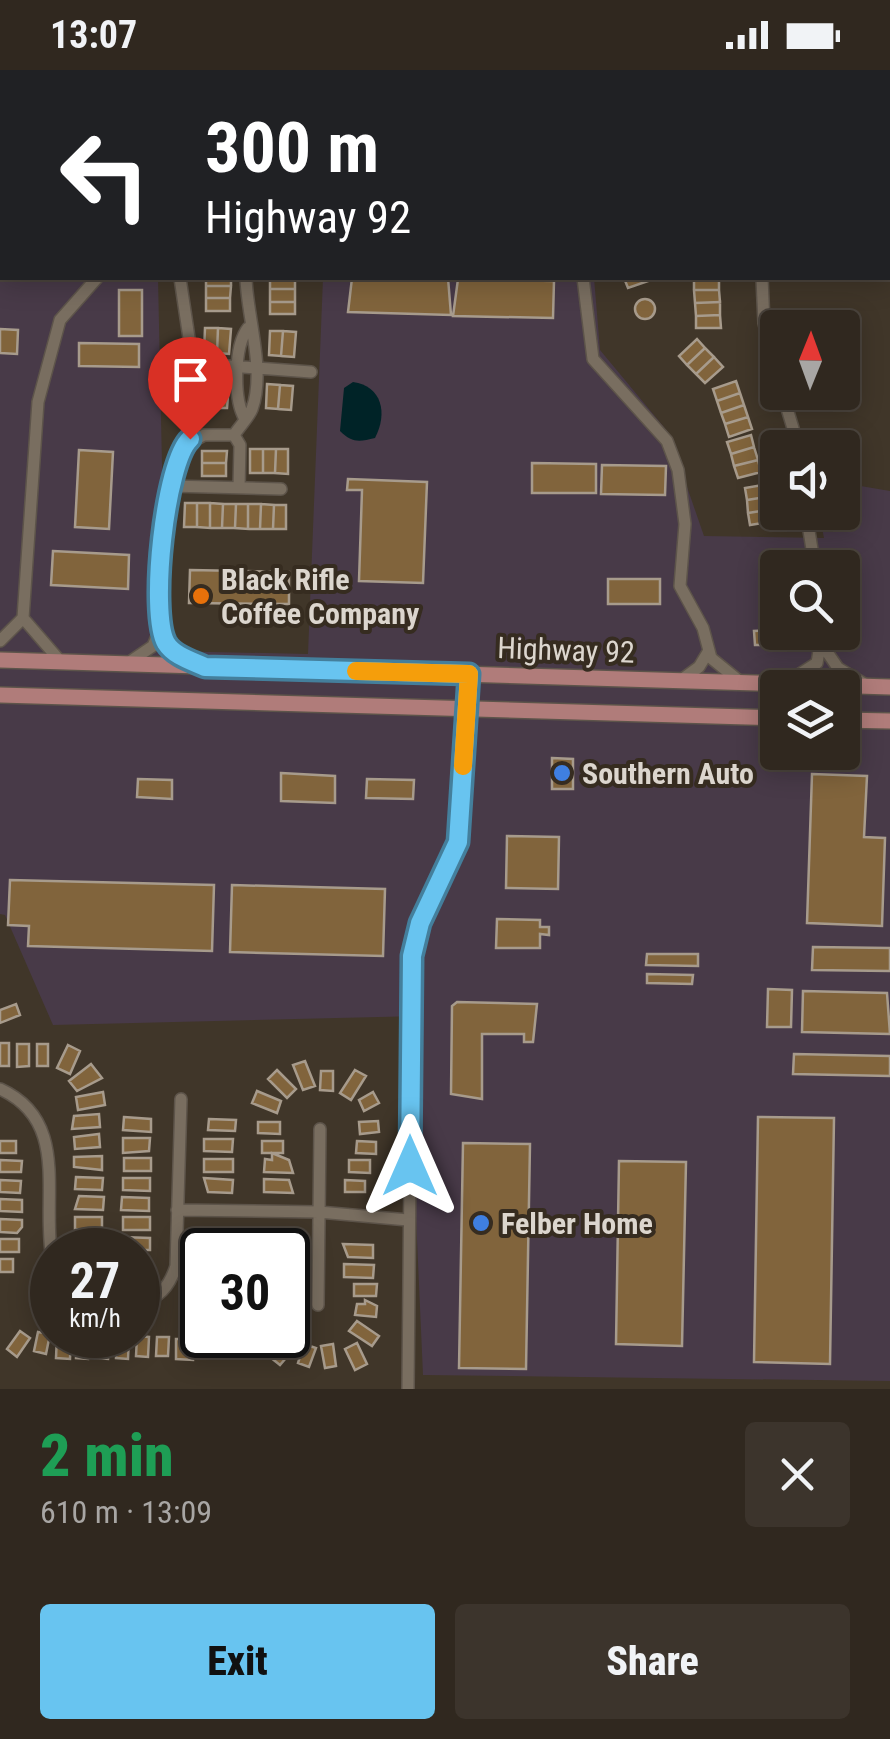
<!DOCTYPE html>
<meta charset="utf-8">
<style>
body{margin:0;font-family:"Roboto Condensed",sans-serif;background:#3c342c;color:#f1f3f6;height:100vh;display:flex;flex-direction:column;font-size:38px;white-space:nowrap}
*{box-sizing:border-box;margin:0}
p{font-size:32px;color:#a8a6a4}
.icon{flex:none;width:55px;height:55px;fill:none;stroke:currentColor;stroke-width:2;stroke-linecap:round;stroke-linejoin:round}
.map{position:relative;height:1319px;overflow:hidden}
.panel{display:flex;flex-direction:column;background:#30281f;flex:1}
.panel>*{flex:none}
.guide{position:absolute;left:0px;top:0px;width:890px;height:210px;box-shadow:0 5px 25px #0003,0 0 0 2px #4b443d;background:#202124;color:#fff;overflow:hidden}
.needle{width:65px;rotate:1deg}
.buttons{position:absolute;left:760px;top:240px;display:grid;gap:20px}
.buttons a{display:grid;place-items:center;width:100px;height:100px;border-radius:10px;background:#30281f;box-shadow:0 5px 25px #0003,0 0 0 2px #4b443d;font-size:50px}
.speed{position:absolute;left:30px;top:1158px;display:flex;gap:20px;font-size:50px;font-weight:700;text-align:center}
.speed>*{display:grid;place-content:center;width:130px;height:130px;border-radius:50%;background:#30281f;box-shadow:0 5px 25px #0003,0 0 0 2px #4b443d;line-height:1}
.speed small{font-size:25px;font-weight:400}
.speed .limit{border:5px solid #111;border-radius:15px;background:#fff;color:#111}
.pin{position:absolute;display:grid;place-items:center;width:85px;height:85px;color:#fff;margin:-102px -42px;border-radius:50% 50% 50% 0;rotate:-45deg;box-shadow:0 0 10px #0007}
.pin .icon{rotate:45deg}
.me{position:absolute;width:110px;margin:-55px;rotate:0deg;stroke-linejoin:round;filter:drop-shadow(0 0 8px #0008)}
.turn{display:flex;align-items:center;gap:35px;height:210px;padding:0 40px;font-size:45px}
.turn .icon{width:130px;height:130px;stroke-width:2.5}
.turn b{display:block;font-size:70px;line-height:85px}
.round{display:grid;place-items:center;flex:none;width:105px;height:105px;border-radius:10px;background:#3c342c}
.overview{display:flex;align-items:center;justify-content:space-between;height:170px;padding:0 40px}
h1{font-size:60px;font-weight:800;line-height:75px;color:#1e9e55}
.cta{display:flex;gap:20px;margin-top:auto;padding:20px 40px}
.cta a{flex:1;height:115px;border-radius:10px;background:#68c4f0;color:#111;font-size:40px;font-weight:800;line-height:115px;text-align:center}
.cta a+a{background:#3c342c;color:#f1f3f6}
.status{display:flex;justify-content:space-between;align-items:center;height:70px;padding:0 50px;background:#30281f;direction:ltr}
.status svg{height:28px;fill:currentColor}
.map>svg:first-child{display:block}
.commercial{fill:#483a48;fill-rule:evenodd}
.water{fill:#002327}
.building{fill:#81643c;stroke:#a79b8c;stroke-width:2.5}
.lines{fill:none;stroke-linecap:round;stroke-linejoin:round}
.minor-casing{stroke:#5d544a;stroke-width:14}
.major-casing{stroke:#5d544a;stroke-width:18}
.minor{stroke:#796e60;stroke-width:11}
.major{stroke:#b07c7a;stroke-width:15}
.route-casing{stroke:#447f9c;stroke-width:25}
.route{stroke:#68c4f0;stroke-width:18}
.slow{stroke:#f59e0b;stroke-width:18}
.food-dot{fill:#e8710a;stroke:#362c20;stroke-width:4}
.shop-dot{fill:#3f7fe0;stroke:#362c20;stroke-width:4}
.labels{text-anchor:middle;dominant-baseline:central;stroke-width:8;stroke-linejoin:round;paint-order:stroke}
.poi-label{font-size:30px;font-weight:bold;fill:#dcd6ce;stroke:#362c20;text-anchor:start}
.street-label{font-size:30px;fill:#dcd6ce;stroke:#362c20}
</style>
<div class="status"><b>13:07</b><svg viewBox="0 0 49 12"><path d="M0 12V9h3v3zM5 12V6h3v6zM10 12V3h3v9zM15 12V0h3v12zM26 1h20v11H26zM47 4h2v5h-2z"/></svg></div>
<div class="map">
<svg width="890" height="1319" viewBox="0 0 890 1319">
<rect width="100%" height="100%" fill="#403629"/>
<path class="commercial" d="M0,0H166L2,2V208H158L166,581L308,584L323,208H594L600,280L668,362L704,466L824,468L819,443L842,442L843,413L890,421V1311L423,1305L412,1056L420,946L53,955L5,845L0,844ZM778,498H842V562H778ZM778,618H842V682H778Z"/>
<path class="water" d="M353,312C382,316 388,343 375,368C359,372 352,373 340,361L344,318Z"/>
<path class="building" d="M206,208H231V216H206Z
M270,208H295V219H270Z
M352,208H448L451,245L348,242Z
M624,208H650L651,210L628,218Z
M694,208H719V220H694Z
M458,209L554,211L553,248L453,246Z
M206,216H231L230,228H206Z
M270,219H295V232H270Z
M119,220H142V266H119Z
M694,220H719L720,232L695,233Z
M206,228H230V241H206Z
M635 239a10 10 0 1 1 20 0a10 10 0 1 1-20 0Z
M270,232H295V244H270Z
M720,232V245L696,246L695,233Z
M720,245L721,258H696V246Z
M205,258H218L217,283L204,282Z
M218,258L231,259L229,284L217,283Z
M0,259L18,260L17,284L0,283Z
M270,261H283L281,286L269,285Z
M283,261L296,262L294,287L281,286Z
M697,269L705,278L687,295L679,286Z
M79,273L139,274V297L79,296Z
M705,278L714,287L696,304L687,295Z
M714,287L723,297L705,313L696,304Z
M736,311L740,323L717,331L713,319Z
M204,312L216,313L215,338L202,337Z
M216,313L229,314L227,338H215Z
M267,314L280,315L278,339L266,338Z
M280,315L293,316L291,340L278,339Z
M740,323L744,335L721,343L717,331Z
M744,335L748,347L725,354L721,343Z
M748,347L752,359L729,367L725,354Z
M751,365L754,377L731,384L727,372Z
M754,377L758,390L734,396L731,384Z
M250,379H263V403H250Z
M263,379H276L275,403H263Z
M276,379H288V404L275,403Z
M79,380L113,382L109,459L75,457Z
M202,381H227L226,393H202Z
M758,390L761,402L738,408L734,396Z
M202,393H226V406H202Z
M532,393L596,394V423H532Z
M602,395L666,396L665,425L601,424Z
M348,409L427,412L423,513L359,511L362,420H347Z
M769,414L771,426L747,430L745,418Z
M771,426L773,439L748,443L747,430Z
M185,433H197V457H184Z
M197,433H210V458L197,457Z
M210,433L223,434L222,458H210Z
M223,434H236L235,458H222Z
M236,434H248V459L235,458Z
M248,434H261L260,459H248Z
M261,434L274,435L273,459H260Z
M274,435H286V459H273Z
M773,439L775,451L750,455L748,443Z
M53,481L129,485L128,519L51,515Z
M190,500L289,502V534L189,533Z
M608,509H660V534H608Z
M778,560L782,562V575H755L754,561Z
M552,688L573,689V719H552Z
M281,703L335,706V733L281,731Z
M812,704L867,706L864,767L885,768L882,856L807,853Z
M138,709L172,710V729L137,727Z
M367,709L414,710L413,729L366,728Z
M507,766L559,767L558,819L506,818Z
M10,810L214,815L212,881L28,876L29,856L8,855Z
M232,815L385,819L383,886L230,882Z
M497,849L540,850V857H549V865L540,864V878H496Z
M813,877L890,878V901L812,900Z
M647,884H698V896L646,895Z
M647,904L693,905L692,914L647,913Z
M768,919L792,920L791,957H767Z
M803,921L887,923L890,964L802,962Z
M457,932L537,934L533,972H524V964H482V1029L451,1024L452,936Z
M16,934L20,945L0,953V940Z
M0,973H9V996H0Z
M17,974H29V996L17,997Z
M37,974H48V996H37Z
M68,975L80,981L70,1004L57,998Z
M794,984L890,986V1006L793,1004Z
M305,991L315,1016L303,1020L293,995Z
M91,994L102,1008L77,1021L69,1011Z
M277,1000L296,1019L287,1028L268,1009Z
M355,1000L366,1006L351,1030L340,1023Z
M321,1001H333V1021L320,1020Z
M257,1021L281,1031L277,1043L252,1033Z
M103,1022L105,1035L78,1040L76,1027Z
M373,1022L379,1033L364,1041L359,1030Z
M99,1044L100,1057L72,1059L74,1046Z
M124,1047L151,1049V1062L123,1060Z
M758,1047L834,1048L830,1294L754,1292Z
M209,1049L236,1050L235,1061L208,1060Z
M378,1051L379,1062L360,1064L359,1052Z
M258,1052H280V1064L258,1063Z
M99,1064L100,1077L75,1079L74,1067Z
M123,1068H150L149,1081L123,1083Z
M204,1069H233L232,1082L204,1081Z
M0,1071H16V1083H0Z
M262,1071H283V1083H262Z
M357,1071L376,1072V1084L356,1083Z
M463,1073L530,1074L526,1299L459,1298Z
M272,1083L289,1090L293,1103L264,1102L265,1089L272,1090Z
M102,1086V1100L74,1097V1087Z
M124,1088H151V1101H124Z
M204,1089H233V1102H204Z
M0,1090L22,1091L21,1102H0Z
M349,1090H370V1103L349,1102Z
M619,1091L686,1092L682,1276L616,1274Z
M76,1107L103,1108L102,1120L75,1119Z
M123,1108H150V1121L123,1120Z
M204,1108L233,1110L232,1123L208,1122Z
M264,1109L289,1110L293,1123L264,1122Z
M0,1110L21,1111L20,1123L0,1122Z
M345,1110L365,1111V1122H345Z
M79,1126L104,1127L103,1140L75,1139Z
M122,1127L149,1128V1141L121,1140Z
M0,1129L22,1130V1142L0,1141Z
M75,1147H102V1160L75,1159Z
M123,1147H150V1160H123Z
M0,1149L22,1150V1157L17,1163L0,1162Z
M75,1166L102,1167L101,1180L74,1179Z
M121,1167L150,1168V1180H121Z
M0,1169H19V1182H0Z
M204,1173H232V1180H204Z
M290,1173V1186L288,1180H263V1174Z
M343,1174L373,1175V1188L348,1187Z
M0,1189H13V1202H0Z
M344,1194L374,1195L373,1208L344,1207Z
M354,1214H377L376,1226H354Z
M365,1230L377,1236L376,1247L355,1245L357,1234H365Z
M357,1251L379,1266L372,1276L349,1261Z
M20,1261L30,1268L17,1287L7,1279Z
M38,1262L50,1264L46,1284L34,1281Z
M202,1263L213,1283L202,1287L194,1266Z
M57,1265H71L70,1289L56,1288Z
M77,1265L89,1266L88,1289L76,1288Z
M97,1265L109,1266L108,1289L96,1288Z
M137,1266L149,1267L148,1287L136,1286Z
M288,1266L298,1274L280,1295L270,1287Z
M117,1267L129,1268L128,1289L116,1288Z
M157,1267H169L168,1286H156Z
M176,1269H186V1277H193V1290L176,1289Z
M357,1273L367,1294L355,1300L345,1279Z
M304,1274L316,1278L309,1297L298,1293Z
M333,1274L336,1296L325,1298L321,1276Z"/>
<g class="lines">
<g class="minor-casing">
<path id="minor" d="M700,0L701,2
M840,0L841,2
M253,2L254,0
M888,154L890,183
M180,208L192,288L202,294L311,302
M583,208L593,289L667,371L678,400L685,454L680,516L703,558L711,588L738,610
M762,208L764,253L778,310
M782,322L799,378
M245,349C233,329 234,276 248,258
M234,365L240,375L239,418
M171,416L281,419
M806,442L815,498
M23,548L38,332L60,250L97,208
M23,548L61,592
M160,559L168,577L200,595
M0,571L23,548
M823,576L838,598L866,615
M128,593L153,576L160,559L164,452L180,378L204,365H234C239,357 249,347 252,339C266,301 247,247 246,208
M680,611L699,597L708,582
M789,611L817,593L822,562
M0,1019C71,1051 41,1127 52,1189
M177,1140L319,1142L408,1150
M138,1235C159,1227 169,1218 176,1196L181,1029
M318,1235L320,1059
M408,1319L412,886L421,853L451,796L460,763L469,604"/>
</g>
<g class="major-casing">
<path id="major" d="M0,590L890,617
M0,625L778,648
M842,650L890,651"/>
</g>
<use href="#minor" class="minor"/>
<use href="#major" class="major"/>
</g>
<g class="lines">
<g class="route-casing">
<path id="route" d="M190,369C165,392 149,543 166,573C174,586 192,591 205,597L469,604L458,772L420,853L412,886L410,1096"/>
</g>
<use href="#route" class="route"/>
<path class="slow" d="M356,601L469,604L463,696"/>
</g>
<circle class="food-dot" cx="201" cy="526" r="10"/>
<g class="shop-dot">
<circle cx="562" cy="703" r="10"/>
<circle cx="481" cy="1153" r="10"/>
</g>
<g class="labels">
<g class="poi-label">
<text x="221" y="509">Black Rifle<tspan x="221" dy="34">Coffee Company</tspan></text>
<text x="582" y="703">Southern Auto</text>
<text x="501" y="1153">Felber Home</text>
</g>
<g class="street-label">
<text transform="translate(566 580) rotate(2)">Highway 92</text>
</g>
</g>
</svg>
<div class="buttons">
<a><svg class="needle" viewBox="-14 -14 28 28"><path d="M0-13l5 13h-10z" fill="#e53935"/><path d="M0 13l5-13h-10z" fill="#a8a6a4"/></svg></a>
<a><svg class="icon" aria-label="sound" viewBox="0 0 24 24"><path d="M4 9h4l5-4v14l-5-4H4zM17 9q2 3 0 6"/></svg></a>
<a><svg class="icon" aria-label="search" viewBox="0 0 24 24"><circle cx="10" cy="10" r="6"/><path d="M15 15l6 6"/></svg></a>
<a><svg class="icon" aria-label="layers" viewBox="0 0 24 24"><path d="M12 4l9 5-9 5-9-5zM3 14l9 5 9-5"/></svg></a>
</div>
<div class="speed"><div>27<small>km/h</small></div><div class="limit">30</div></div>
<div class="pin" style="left:190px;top:369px;background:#d93025"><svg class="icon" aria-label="arrive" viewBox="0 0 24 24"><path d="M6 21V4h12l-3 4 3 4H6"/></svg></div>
<svg class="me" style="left:410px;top:1096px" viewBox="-20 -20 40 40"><path d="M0-17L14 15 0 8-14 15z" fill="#68c4f0" stroke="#fff" stroke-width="4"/></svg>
<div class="guide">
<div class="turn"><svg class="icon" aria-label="left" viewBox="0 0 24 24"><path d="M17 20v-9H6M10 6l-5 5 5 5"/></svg><div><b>300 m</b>Highway 92</div></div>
</div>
</div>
<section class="panel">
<div class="overview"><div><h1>2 min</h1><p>610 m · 13:09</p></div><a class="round"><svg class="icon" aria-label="close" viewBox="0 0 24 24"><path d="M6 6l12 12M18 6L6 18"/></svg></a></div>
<div class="cta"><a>Exit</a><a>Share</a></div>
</section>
